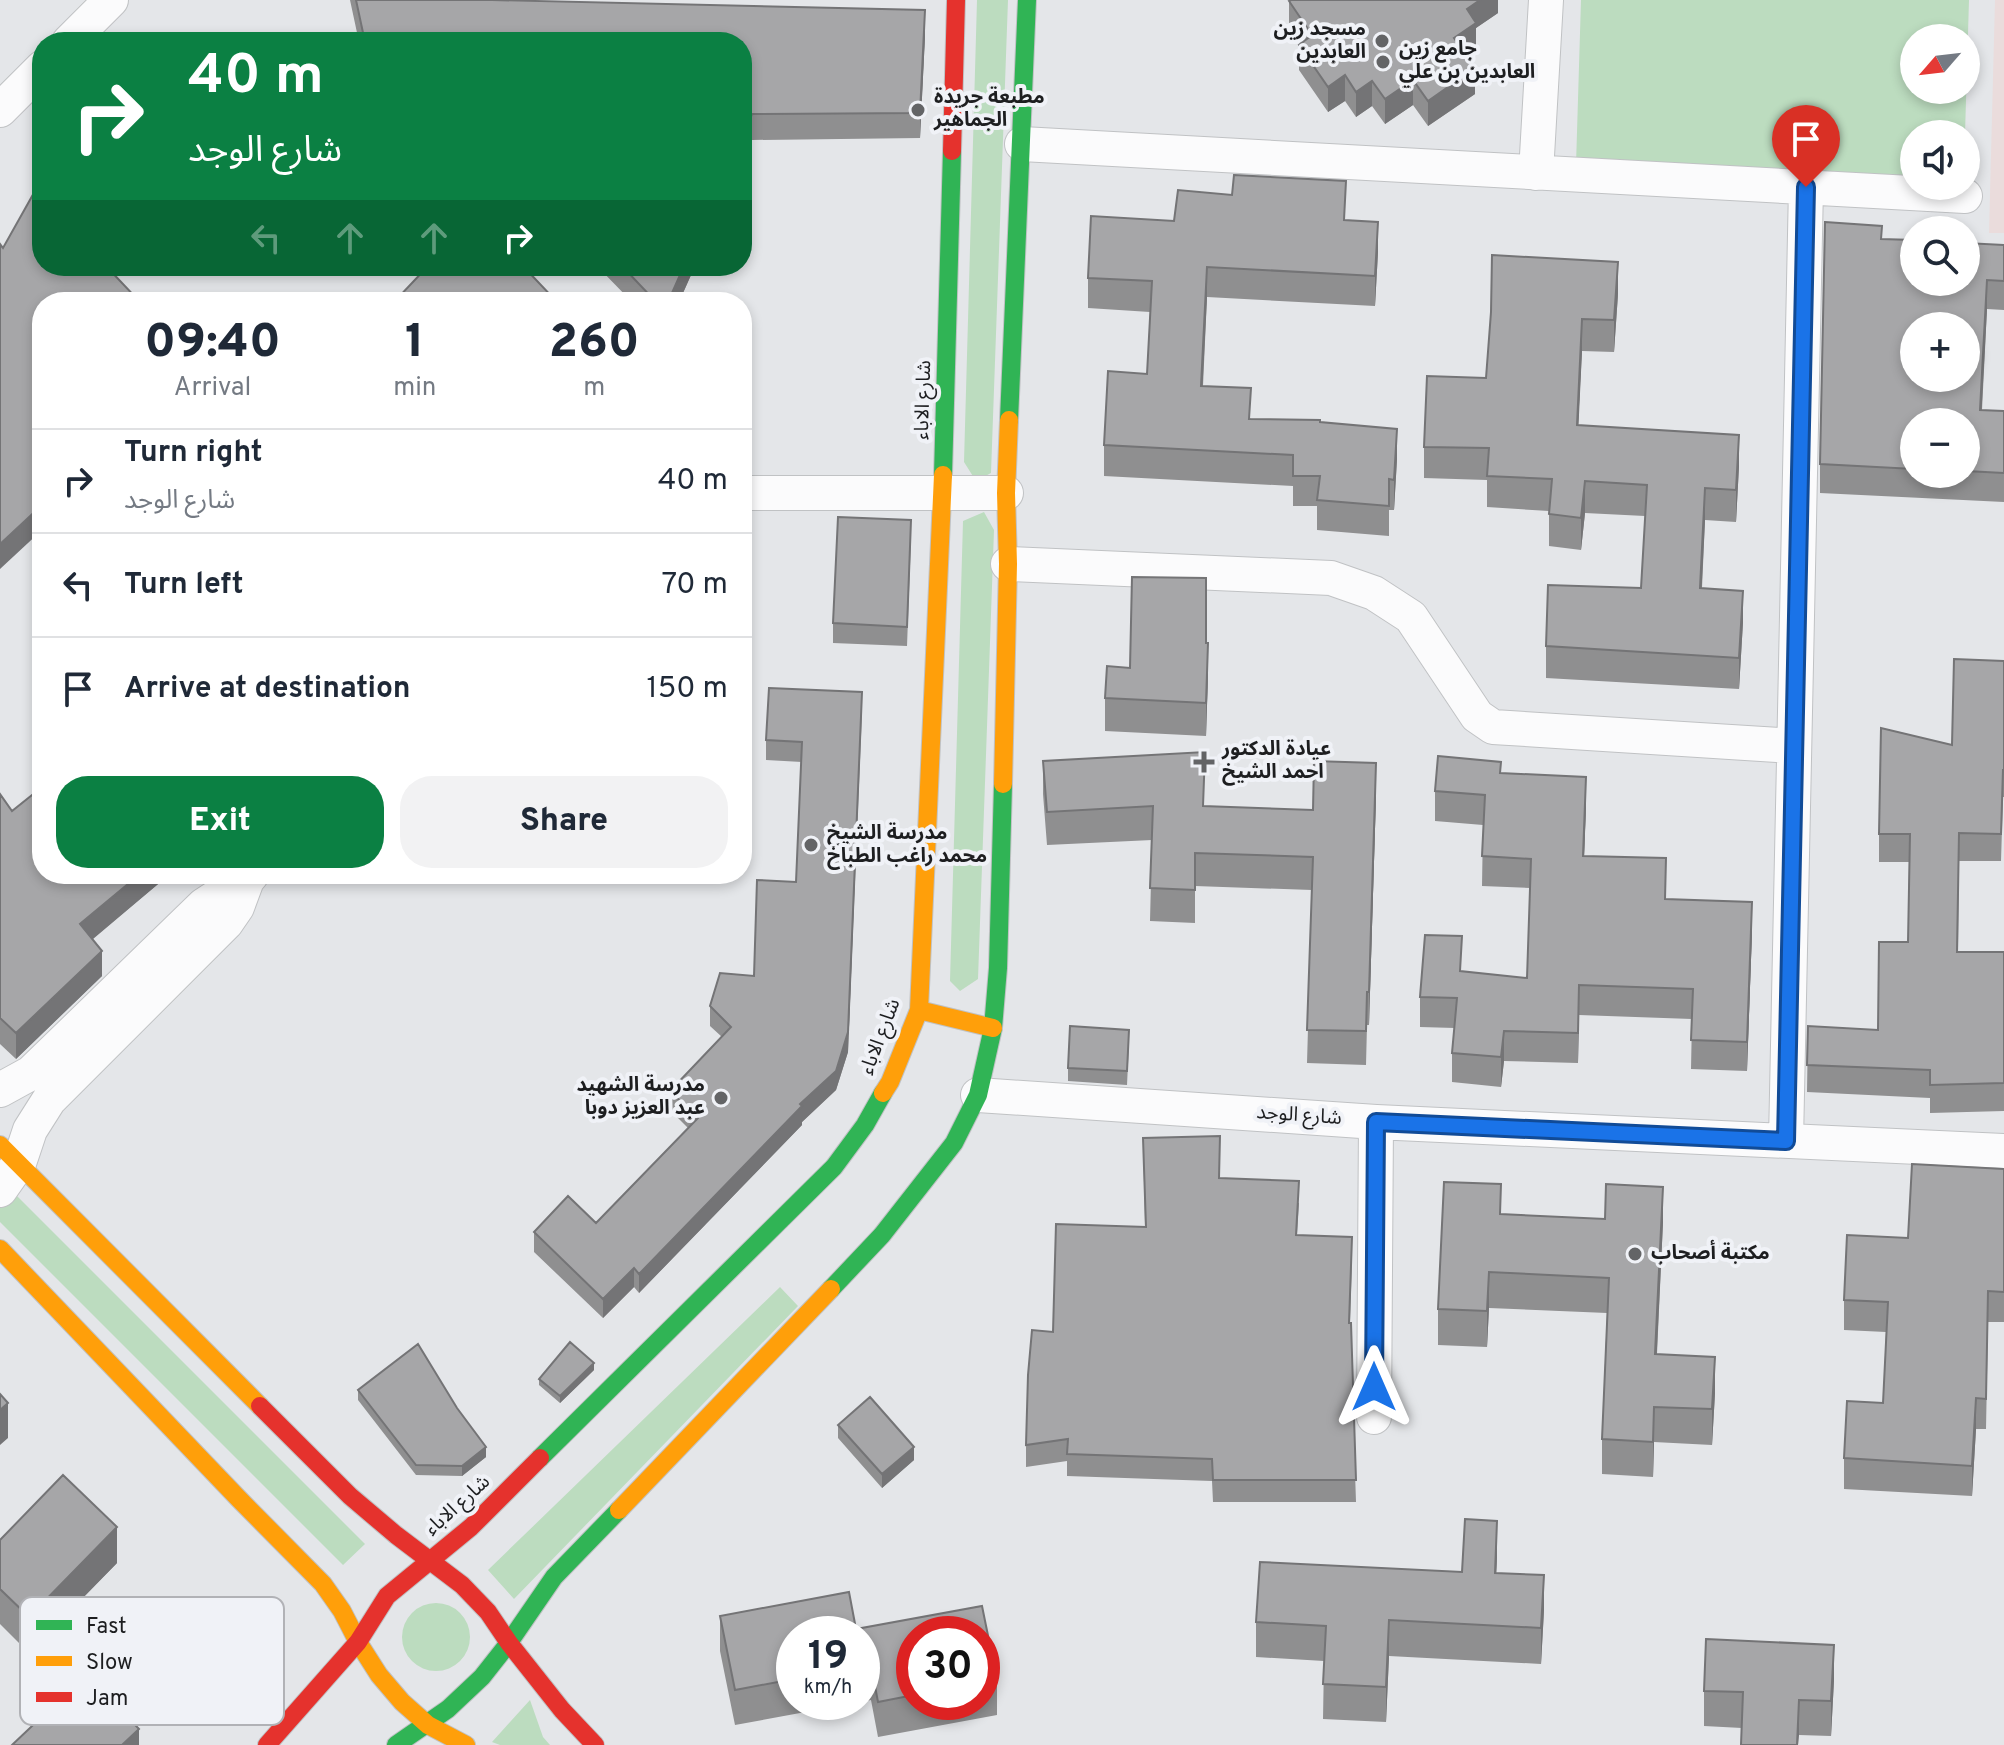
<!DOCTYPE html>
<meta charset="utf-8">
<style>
body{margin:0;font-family:Overpass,"Noto Sans Arabic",sans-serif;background:#f2f2f3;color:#1f2937;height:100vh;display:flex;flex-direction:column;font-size:30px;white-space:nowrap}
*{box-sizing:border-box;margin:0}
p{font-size:26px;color:#747a83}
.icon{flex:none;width:44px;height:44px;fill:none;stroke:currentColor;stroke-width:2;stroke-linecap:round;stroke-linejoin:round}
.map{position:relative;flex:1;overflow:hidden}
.panel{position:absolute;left:32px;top:292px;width:720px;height:592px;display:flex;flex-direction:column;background:#fff;border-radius:32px;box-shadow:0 4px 12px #0003}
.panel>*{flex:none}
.hud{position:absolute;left:32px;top:32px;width:720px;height:244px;border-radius:32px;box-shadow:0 4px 12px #0003;background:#0b8043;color:#fff;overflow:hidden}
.needle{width:52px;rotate:242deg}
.controls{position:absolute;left:1900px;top:24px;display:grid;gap:16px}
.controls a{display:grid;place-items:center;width:80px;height:80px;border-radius:50%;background:#fff;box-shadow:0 4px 12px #0003;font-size:40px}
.speed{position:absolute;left:776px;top:1616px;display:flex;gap:16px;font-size:40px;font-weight:700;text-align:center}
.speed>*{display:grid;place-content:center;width:104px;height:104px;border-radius:50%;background:#fff;box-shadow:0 4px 12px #0003;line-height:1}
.speed small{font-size:20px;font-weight:400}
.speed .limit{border:12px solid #d22;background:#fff;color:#111}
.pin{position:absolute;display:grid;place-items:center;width:68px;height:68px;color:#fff;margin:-82px -34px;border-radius:50% 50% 50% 0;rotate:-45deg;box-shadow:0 0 8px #0007}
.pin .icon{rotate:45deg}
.me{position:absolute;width:88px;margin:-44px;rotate:0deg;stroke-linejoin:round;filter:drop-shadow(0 0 6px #0008)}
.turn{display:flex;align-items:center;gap:28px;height:168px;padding:0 24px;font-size:36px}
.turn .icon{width:104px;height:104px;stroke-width:2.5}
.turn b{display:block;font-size:56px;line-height:68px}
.lanes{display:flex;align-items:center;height:76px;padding:0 24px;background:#0003;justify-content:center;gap:40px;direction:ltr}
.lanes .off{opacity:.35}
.eta{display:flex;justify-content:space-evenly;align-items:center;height:136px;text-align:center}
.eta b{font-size:48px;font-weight:800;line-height:56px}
.cta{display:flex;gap:16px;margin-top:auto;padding:16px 24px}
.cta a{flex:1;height:92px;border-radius:32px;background:#0b8043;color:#fff;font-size:32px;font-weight:800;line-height:92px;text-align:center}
.cta a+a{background:#f2f2f3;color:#1f2937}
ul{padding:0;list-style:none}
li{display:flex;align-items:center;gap:24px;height:104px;padding:0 24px;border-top:2px solid #e0e1e3}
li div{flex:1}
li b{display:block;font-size:30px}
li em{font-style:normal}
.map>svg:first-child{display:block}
.education{fill:#eadcdc}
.green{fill:#bcdcbf;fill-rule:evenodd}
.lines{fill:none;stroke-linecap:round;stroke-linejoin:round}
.street-casing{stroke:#c0c2c4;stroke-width:36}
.fast-casing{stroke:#c0c2c4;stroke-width:20}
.slow-casing{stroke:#c0c2c4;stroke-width:20}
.jam-casing{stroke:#c0c2c4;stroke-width:20}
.street{stroke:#fbfbfc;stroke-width:34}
.fast{stroke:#30b455;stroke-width:18}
.slow{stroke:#ff9f0a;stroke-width:18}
.jam{stroke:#e5322d;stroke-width:18}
.wall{fill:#8f8f90;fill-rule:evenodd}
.shaded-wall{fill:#747476}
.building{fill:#a6a6a8;stroke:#747476;stroke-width:2;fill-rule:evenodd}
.route-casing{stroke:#114b97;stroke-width:20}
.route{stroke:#1a73e8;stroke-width:14}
.poi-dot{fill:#636466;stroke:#f0f2f7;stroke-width:3}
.labels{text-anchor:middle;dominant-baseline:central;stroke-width:8;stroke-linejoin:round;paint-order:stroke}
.poi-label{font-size:20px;font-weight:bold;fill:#1d1e20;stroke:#f0f2f7;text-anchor:start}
.street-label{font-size:20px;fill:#1d1e20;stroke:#f0f2f7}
.key{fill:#f0f2f7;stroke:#b1b2b6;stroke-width:2}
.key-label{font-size:22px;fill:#1d1e20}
</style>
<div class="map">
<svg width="2004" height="1745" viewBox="0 0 2004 1745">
<rect width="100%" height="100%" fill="#e4e6e9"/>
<path class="education" d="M1995,0H2004V233H1989Z"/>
<path class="green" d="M977,0H1008L991,473L976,481L964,462Z
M1581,0H1969L1965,134H1914V176L1576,165ZM1914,38H1966V90H1914Z
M984,512L994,530L978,979L960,991L950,981L963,521Z
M0,1179L365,1544L343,1565L0,1222Z
M780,1287L798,1306L514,1599L488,1570Z
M402 1637a34 34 0 1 1 68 0a34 34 0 1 1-68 0Z
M530,1700L543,1737L550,1745H500L492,1742Z"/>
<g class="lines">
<g class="street-casing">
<path id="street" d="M69,42L111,0
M0,110L42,68
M1022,144L1965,196
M1536,173L1546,0
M742,493H1006
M1008,564L1331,578L1374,593L1411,617L1477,716L1493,727L1794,746
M0,1090L31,1073L204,905L227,890L247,880L252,874
M978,1095L1376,1122L2004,1151
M1786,1141L1806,187
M0,1190L19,1163L30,1130L49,1100L226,923L237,907L247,880
M1374,1417L1376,1122"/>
</g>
<g class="fast-casing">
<path id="fast" d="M1009,420L1027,0
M943,475L952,151
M831,1289L882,1235L954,1143L978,1095L993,1028L998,968L1003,784
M540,1458L834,1167L865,1125L883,1093
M396,1745L448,1709L482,1677L508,1644L554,1577L619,1510"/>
</g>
<g class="slow-casing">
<path id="slow" d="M1003,784L1008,564L1006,493L1009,420
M919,1010L993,1028
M883,1093L890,1082L919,1010L943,475
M0,1145L260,1406
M0,1249L239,1499L323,1584L342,1611L358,1642L379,1675L402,1702L428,1725L466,1745
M619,1510L831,1289"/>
</g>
<g class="jam-casing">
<path id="jam" d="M952,151L956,0
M260,1406L350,1496L396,1535L462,1585L488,1612L509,1643L562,1710L595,1745
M267,1745L358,1642L387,1596L471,1527L540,1458"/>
</g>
<use href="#street" class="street"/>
<use href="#fast" class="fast"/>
<use href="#slow" class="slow"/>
<use href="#jam" class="jam"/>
</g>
<path class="wall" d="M350,0H492L925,36L920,138L752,140L742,162V42H359Z
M1498,0V13L1476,28V48L1466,55L1475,94L1428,126L1413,105L1385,124L1372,106L1356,117L1345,101L1328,112L1299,70V45L1300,43L1289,27V1Z
M1346,220L1378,252L1375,306L1207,297L1203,386L1251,419L1320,422L1397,459L1394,510H1389V536L1317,530V506H1293V486L1104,476V445L1147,374L1150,312L1088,308V278L1174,221Z
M1882,239L2004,245V310L1987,309L1982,410L2004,411V502L1820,493V464ZM1914,422H1966V474H1914Z
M597,266H695L679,302H632Z
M1618,294L1614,352L1582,351L1578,425L1739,466L1736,522L1705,520L1702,588L1743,622L1739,689L1546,678V646L1641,588L1645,516L1585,513L1581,550L1549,546V511L1487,507V480L1424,478V447L1486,378Z
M911,539L907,646L833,643V623Z
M1206,643L1208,675L1206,736L1105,731V698L1130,668Z
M2004,661V797H2003L2001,861H1959L1958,952H2004V1111L1930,1113V1098L1807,1092L1808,1026L1878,1030L1908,942L1909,862H1879V834L1952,745Z
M862,712L848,1052L836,1090L802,1122V1125L639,1293L634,1287L603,1318L534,1252V1232L596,1223L688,1128L670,1110V1091L722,1037L710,1026V1006L754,976L796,882L802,762L766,760V740Z
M1043,761L1204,806L1313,810L1376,796L1369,1025H1367L1366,1065L1307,1063L1312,890L1195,886V923L1150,921L1152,840L1047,845L1043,794Z
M1501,773L1586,807L1584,856L1666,899L1752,932L1747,1071L1691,1069L1692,1019L1579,1015L1578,1063L1504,1061L1501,1087L1452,1082V1053L1455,1028L1420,1027V997L1461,971L1527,978L1530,888L1482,886L1483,825L1435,821V791Z
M0,794L12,811L170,874L92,939L102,976L16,1059L0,1044Z
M1129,1043L1127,1085L1068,1081V1068Z
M1143,1138L1219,1178L1299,1203L1297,1235L1352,1259L1350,1323L1356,1502H1213L1212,1481L1067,1476V1461L1026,1467V1445L1053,1332L1145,1227Z
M2004,1169V1322H1988L1986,1429H1976L1972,1496L1844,1489V1458L1883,1403L1886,1332L1844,1330V1300L1908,1238Z
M1501,1214L1663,1222L1657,1354L1715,1393L1712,1445L1654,1442L1653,1477L1602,1474V1439L1607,1313L1489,1308L1487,1347L1438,1345V1309Z
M594,1370L560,1403L539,1385V1379Z
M358,1390L486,1457L462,1476L416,1475L358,1400Z
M838,1425L914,1460L882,1488L838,1438Z
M0,1540L117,1563L29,1653L0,1624Z
M1497,1556L1496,1573L1544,1610L1541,1664L1389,1656L1386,1722L1323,1719L1324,1661L1256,1657V1622L1462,1572Z
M849,1592L856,1629L982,1606L997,1680V1715L878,1737L871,1700L862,1702V1634H794V1702H860L735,1725L720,1651V1616ZM914,1634H982V1702H914Z
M1834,1680L1831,1736L1799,1735L1742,1728L1704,1726V1691Z"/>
<path class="shaded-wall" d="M1480,0H1498V13L1476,28V48L1454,64V38L1467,9Z
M925,10V36L920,138V113Z
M1475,68V94L1428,126V101Z
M1345,75V101L1328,112V87Z
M1413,80V105L1385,124V99Z
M1372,81V106L1356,117V92Z
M752,114V140L742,162V137Z
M1378,222V252L1375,306V276Z
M1618,262V294L1614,352V320Z
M684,266H695L679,302H668Z
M1207,267V297L1201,416V386Z
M1987,280V309L1980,439V410Z
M1582,319V351L1577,457V425Z
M1397,429V459L1394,510V480Z
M1739,435V466L1736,522V490Z
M1585,481V513L1581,550V518Z
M1705,488V520L1700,620V588Z
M42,505V530L0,569V544Z
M1743,591V622L1739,689V658Z
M1208,643V675L1206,736V703Z
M862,692L848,1052L836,1090L802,1122V1125L639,1293V1274L800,1104Z
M1376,763V796L1369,1025V992Z
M1586,777V807L1583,886V856Z
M140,874H170L80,950V924Z
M1752,902V932L1747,1071V1042Z
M102,951V976L16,1059V1033Z
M1579,985V1015L1578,1063V1033Z
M1504,1031V1061L1501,1087V1057Z
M1663,1187V1222L1655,1390V1354Z
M634,1268V1287L603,1318V1299Z
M1489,1272V1308L1487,1347V1311Z
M1715,1357V1393L1712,1445V1409Z
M594,1363V1370L560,1403V1396Z
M1976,1398V1429L1972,1496V1466Z
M8,1403V1438L0,1445V1410Z
M1654,1407V1442L1653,1477V1442Z
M486,1447V1457L462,1476V1466Z
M914,1447V1460L882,1488V1474Z
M1497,1521V1556L1495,1608V1573Z
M117,1527V1563L29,1653V1617Z
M1544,1575V1610L1541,1664V1628Z
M1389,1620V1656L1386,1722V1687Z
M1834,1645V1680L1831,1736V1701Z
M1799,1700V1735L1798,1745H1797Z
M139,1729V1745H122Z"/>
<path class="building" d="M356,0H492L925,10L920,113L752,114L742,137V42H365Z
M1291,0H1480L1467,9L1476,23L1454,38L1475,68L1428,101L1413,80L1385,99L1372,81L1356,92L1345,75L1328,87L1299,45L1312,35L1289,1Z
M1234,175L1346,181L1344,220L1378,222L1375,276L1207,267L1201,386L1251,388L1249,419L1320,420V422L1397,429L1394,480L1389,479V506L1317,500L1320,476H1293V455L1104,445L1108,371L1147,374L1152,281L1088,278L1091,216L1174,221L1178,190L1232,195Z
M35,191L42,198V266H106L140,302H42V505L0,544V244L3,248Z
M1825,222L1882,226L1881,239L1914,240V282H1966V243L2004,245V281L1987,280L1980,410L2004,411V473L1966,471V422H1914V469L1820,464ZM1914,326H1966V378H1914Z
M1492,255L1618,262L1614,320L1582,319L1577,425L1739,435L1736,490L1705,488L1700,588L1743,591L1739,658L1546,646L1548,585L1641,588L1647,485L1585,481L1581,518L1549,514L1552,479L1487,476L1489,448L1424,447L1427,376L1486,378L1491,312Z
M428,266H523L557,302H394Z
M622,266H684L668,302H656Z
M838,517L911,520L907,627L833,623Z
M1132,577L1206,578V643H1208L1206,703L1105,698L1107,666L1130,668Z
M1954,659L2004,661V770H2003L2001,834L1959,833L1957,952H2004V1083L1930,1085V1070L1807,1065L1808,1026L1878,1030L1879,942H1908L1910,834H1879L1881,728L1952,745Z
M769,688L862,692L848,1032L836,1071L800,1104L802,1106L639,1274L634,1268L603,1299L534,1232L568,1196L596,1223L698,1118L670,1091L731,1027L710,1006L720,973L754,976L757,880L796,882L802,742L766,740Z
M1205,752L1203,806L1313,810L1314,761L1376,763L1369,992H1367L1366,1031L1307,1030L1313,857L1195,853V890L1150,888L1153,806L1047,812L1043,761Z
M1438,756L1501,762L1500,773L1586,777L1583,856L1666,858L1665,899L1752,902L1747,1042L1691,1040L1693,989L1579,985L1578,1033L1504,1031L1501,1057L1452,1053L1457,998L1420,997L1425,935L1462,936L1460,971L1527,978L1531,859L1482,856L1485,795L1435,791Z
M42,787V874H140L80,924L102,951L16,1033L0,1018V794L12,811Z
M1070,1026L1129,1030L1127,1071L1068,1068Z
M1220,1136L1219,1178L1299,1181L1296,1235L1352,1237L1349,1323H1351L1356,1480H1213L1212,1459L1067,1454L1068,1439L1026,1445L1028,1375L1032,1330L1053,1332L1056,1224L1146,1227L1143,1138Z
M1912,1164L2004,1169V1292L1988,1291L1986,1399L1976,1398L1972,1466L1844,1458L1847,1401L1883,1403L1888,1302L1844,1300L1847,1235L1908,1238Z
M1444,1182L1501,1184L1500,1214L1605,1219L1606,1184L1663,1187L1655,1354L1715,1357L1712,1409L1654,1407L1653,1442L1602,1439L1609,1278L1489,1272L1487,1311L1438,1309Z
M570,1342L594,1363L560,1396L539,1379Z
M418,1344L457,1408L486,1447L462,1466L416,1465L358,1390Z
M0,1394L8,1403L0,1410Z
M870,1397L914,1447L882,1474L838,1425Z
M63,1475L117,1527L29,1617L0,1589V1540Z
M1465,1519L1497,1521L1495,1573L1544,1575L1541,1628L1389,1620L1386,1687L1323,1684L1326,1626L1256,1622L1260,1562L1462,1572Z
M849,1592L856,1629L982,1606L997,1680L982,1683V1634H914V1695L878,1702L871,1665L862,1666V1634H794V1679L735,1690L720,1616Z
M1706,1639L1834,1645L1831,1701L1799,1700L1797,1745H1741L1743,1692L1704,1691Z
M87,1674L139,1729L122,1745H12Z"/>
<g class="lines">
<g class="route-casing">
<path id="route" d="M1374,1387L1376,1122L1786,1141L1806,187"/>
</g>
<use href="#route" class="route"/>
</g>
<g class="poi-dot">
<circle cx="1382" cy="41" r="8"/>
<circle cx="1383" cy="62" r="8"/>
<circle cx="918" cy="110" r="8"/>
<path d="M1200 750h8v8h8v8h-8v8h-8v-8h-8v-8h8z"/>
<circle cx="811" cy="845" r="8"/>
<circle cx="721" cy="1098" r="8"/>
<circle cx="1635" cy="1254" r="8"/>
</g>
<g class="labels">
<g class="poi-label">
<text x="1366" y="30" text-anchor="end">مسجد زين<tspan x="1366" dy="23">العابدين</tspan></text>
<text x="1399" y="50">جامع زين<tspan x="1399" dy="23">العابدين بن علي</tspan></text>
<text x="934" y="98">مطبعة جريدة<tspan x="934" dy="23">الجماهير</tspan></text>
<text x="1222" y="750">عيادة الدكتور<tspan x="1222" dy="23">احمد الشيخ</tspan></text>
<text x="827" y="834">مدرسة الشيخ<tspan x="827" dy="23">محمد راغب الطباخ</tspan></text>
<text x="705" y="1086" text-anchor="end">مدرسة الشهيد<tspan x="705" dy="23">عبد العزيز دوبا</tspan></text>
<text x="1651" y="1254">مكتبة أصحاب</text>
</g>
<g class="street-label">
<text transform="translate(924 400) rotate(-88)">شارع الاباء</text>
<text transform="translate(881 1037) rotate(-69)">شارع الاباء</text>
<text transform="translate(1299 1116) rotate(4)">شارع الوجد</text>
<text transform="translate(458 1506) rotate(-42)">شارع الاباء</text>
</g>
</g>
<rect x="20" y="1597" width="264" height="128" rx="12" class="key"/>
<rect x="36" y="1620" width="36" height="10" fill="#30b455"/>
<rect x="36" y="1656" width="36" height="10" fill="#ff9f0a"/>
<rect x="36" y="1692" width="36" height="10" fill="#e5322d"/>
<g class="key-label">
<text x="86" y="1633">Fast</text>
<text x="86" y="1669">Slow</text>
<text x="86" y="1705">Jam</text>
</g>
</svg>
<div class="controls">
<a><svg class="needle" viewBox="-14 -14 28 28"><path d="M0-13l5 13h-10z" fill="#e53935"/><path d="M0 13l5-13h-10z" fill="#747a83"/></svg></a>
<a><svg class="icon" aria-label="sound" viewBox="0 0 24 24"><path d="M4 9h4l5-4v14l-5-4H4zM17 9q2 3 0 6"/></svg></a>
<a><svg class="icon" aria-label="search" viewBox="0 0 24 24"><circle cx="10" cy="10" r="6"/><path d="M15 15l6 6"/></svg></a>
<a>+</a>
<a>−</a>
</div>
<div class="speed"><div>19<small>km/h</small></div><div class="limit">30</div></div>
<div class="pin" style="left:1806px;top:187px;background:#d93025"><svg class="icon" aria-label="arrive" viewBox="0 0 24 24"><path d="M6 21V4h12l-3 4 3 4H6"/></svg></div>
<svg class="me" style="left:1374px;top:1387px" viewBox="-20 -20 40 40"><path d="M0-17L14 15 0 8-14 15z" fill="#1a73e8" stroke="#fff" stroke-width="4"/></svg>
<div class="hud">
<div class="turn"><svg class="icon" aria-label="right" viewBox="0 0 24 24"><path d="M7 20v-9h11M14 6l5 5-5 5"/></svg><div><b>40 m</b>شارع الوجد</div></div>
<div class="lanes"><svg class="icon off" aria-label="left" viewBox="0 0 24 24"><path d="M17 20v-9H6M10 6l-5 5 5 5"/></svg><svg class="icon off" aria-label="ahead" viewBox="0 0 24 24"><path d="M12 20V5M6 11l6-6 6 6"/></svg><svg class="icon off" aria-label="ahead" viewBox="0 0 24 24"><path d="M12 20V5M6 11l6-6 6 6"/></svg><svg class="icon" aria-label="right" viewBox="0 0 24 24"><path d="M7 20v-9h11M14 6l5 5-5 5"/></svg></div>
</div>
<section class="panel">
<div class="eta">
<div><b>09:40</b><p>Arrival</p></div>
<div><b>1</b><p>min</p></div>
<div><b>260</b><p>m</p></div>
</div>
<ul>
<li><svg class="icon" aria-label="right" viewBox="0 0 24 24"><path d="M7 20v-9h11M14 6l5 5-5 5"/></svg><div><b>Turn right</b><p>شارع الوجد</p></div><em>40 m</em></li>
<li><svg class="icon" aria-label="left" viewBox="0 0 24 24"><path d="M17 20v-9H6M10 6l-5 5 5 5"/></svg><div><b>Turn left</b></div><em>70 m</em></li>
<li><svg class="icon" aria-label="arrive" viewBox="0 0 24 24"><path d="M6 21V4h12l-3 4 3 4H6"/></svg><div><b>Arrive at destination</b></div><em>150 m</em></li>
</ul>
<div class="cta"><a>Exit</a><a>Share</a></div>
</section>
</div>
